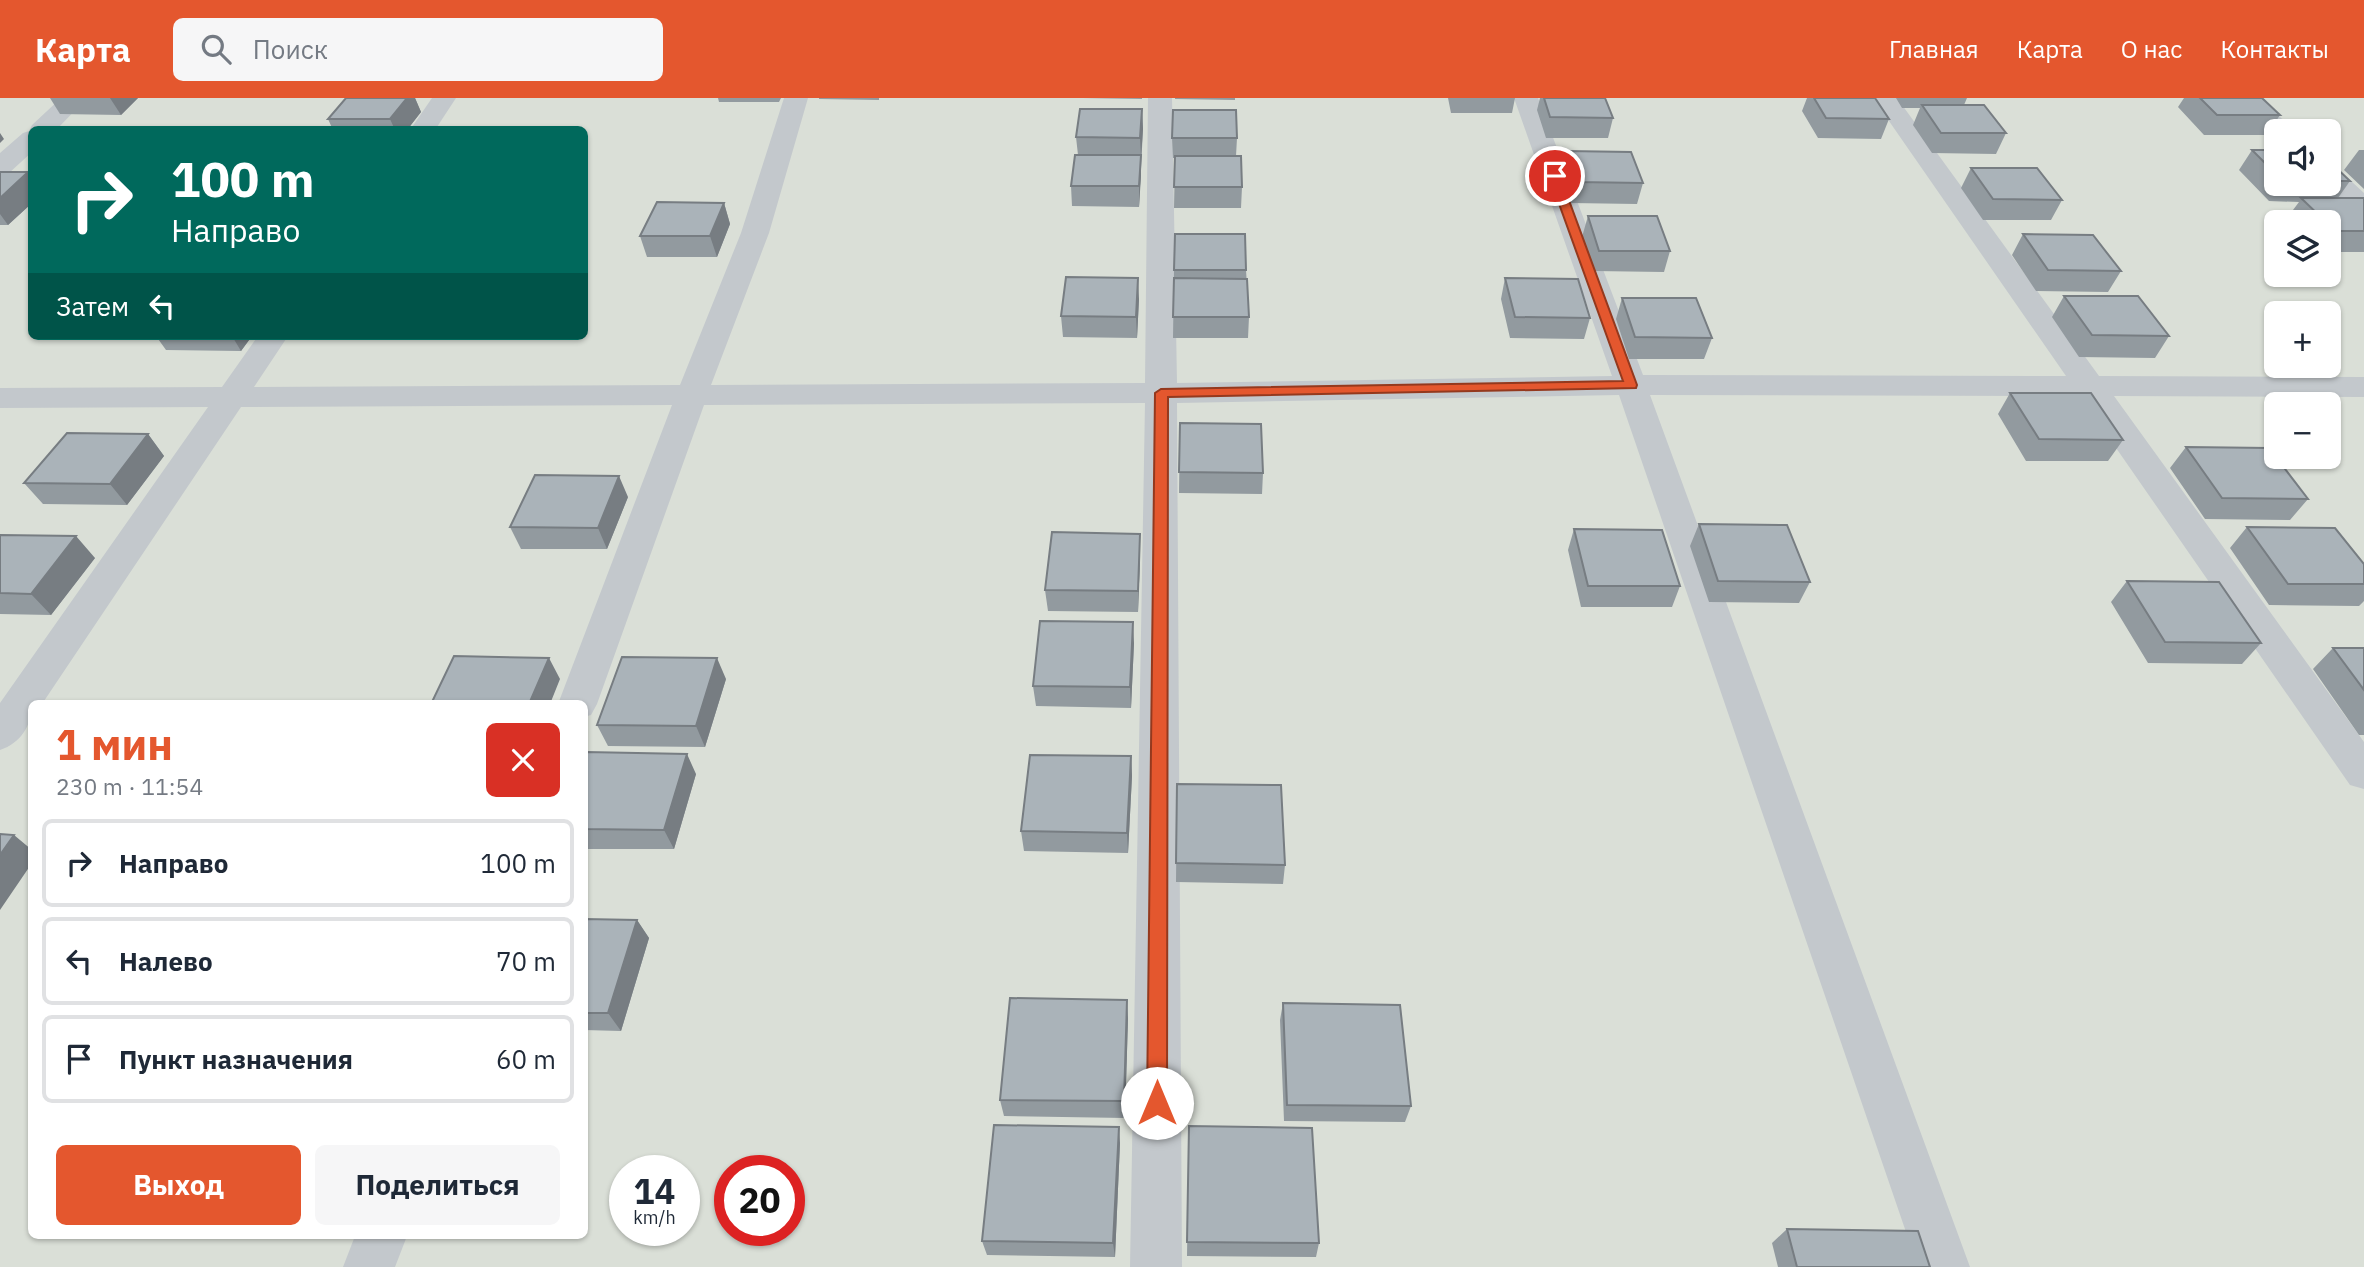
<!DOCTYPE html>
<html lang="ru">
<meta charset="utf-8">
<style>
body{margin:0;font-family:"IBM Plex Sans",sans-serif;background:#f6f6f7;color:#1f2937;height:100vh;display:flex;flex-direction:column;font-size:26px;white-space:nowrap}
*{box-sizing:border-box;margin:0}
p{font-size:23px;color:#747a83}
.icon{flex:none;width:38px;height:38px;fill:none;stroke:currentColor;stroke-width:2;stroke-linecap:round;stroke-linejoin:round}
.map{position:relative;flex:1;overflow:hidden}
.panel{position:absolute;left:28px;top:602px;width:560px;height:539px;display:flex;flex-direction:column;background:#fff;border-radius:10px;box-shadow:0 2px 5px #0004}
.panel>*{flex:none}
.banner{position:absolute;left:28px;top:28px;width:560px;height:214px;border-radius:10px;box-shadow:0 2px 5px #0004;background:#00695c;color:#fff;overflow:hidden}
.buttons{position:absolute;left:2264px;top:21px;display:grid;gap:14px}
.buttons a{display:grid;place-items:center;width:77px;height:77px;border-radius:10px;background:#fff;box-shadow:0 2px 5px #0004;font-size:35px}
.speed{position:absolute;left:609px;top:1057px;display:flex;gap:14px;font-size:35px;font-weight:700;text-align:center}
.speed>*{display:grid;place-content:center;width:91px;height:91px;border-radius:50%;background:#fff;box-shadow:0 2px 5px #0004;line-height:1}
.speed small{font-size:18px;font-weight:400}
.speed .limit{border:10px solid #d22;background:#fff;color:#111}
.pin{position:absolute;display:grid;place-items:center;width:60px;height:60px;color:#fff;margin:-30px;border:4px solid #fff;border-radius:50%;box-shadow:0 2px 7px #0007}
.me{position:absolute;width:77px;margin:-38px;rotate:0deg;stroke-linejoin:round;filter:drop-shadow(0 0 5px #0008)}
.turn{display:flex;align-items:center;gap:24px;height:147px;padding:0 28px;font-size:32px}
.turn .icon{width:91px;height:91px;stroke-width:2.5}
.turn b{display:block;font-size:49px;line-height:60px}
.then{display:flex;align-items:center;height:66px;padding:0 28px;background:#0003;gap:14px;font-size:26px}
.round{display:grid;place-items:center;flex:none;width:74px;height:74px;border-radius:10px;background:#f6f6f7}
.summary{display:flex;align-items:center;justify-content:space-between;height:119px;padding:0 28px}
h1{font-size:42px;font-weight:700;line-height:52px;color:#e4572e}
.primary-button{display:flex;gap:14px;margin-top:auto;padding:14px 28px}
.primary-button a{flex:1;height:80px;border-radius:10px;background:#e4572e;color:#fff;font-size:28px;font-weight:700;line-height:80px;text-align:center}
.primary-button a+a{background:#f6f6f7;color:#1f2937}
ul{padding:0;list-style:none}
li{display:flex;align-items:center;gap:21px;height:88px;margin:0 14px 10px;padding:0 14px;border:4px solid #e0e1e3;border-radius:10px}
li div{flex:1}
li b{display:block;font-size:26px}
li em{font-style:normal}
header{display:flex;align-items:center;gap:42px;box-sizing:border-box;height:98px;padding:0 35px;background:#e4572e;color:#fff}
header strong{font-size:33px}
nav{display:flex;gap:38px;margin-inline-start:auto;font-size:24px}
.search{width:490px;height:63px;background:#f6f6f7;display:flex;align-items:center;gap:18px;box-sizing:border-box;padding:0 24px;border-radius:10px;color:#747a83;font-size:26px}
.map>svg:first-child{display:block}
.green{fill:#dadfd7;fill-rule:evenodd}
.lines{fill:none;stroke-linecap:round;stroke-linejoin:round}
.minor{fill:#c3c8cc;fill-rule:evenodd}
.wall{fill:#929a9f}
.shaded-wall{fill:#777d82}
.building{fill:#aab3b9;stroke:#777d82;stroke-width:2}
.route{fill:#e4572e;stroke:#94391e;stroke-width:2}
</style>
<header>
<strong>Карта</strong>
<div class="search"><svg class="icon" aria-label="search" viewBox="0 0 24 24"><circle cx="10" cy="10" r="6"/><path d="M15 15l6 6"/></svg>Поиск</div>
<nav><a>Главная</a><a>Карта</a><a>О нас</a><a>Контакты</a></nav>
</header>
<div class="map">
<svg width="2364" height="1169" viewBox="0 0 2364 1169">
<rect width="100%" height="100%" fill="#fafaf8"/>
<path class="green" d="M0,0H2364V1169H0ZM32,32H584V238H32ZM2277,33H2329V86H2277ZM2277,124H2329V177H2277ZM2277,215H2329V268H2277ZM2277,306H2329V359H2277ZM32,606H584V1138H32ZM625,1073H684V1132H625ZM730,1073H789V1132H730Z"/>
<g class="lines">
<path class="minor" d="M61,0H87L56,32H32V54L9,75L0,77V55L23,35L29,33L32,27Z
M432,0H456L435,32H410Z
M784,0H808L769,135L711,287L1145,285L1148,0H1172L1177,285L1612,278L1514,0H1538L1643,277L2066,278L1873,0H1897L2099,278L2364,279V299L2114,298L2364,644V691L2350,687L2080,298L1650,297L1970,1169H1918L1619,297L1177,305L1182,1169H1130L1145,305L704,307L597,606L591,617L584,619V606H558L672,307L241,309L42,606H32C32,627 21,645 0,652V605L208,309L0,310V290L222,289L258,238H288L254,289L680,287L741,135Z
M2234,0H2260L2295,33H2277V39L2273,38Z
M2329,69L2338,71L2364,95V117L2354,115L2323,86H2329Z
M355,1138H407L395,1169H343Z"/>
</g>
<path class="wall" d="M50,0H138L121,17L60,16Z
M346,0H415L421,14L407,32H333L328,21Z
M718,0H781L779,4H719Z
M819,0H879V2L819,1Z
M1083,0H1142V1Z
M1175,0H1235V2L1175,1Z
M1448,0H1515L1512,15H1451Z
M1540,0H1605L1613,20L1608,40H1546L1537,12Z
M1807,0H1875L1889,21L1881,41L1818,40L1802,13Z
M1896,0H1967L1964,7L2006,35L1996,56L1932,55L1913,27L1920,10H1902Z
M2184,0H2262L2280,17L2267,37H2204L2178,9Z
M1142,11L1143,31L1139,109L1072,108L1071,88L1078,57L1076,39Z
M1172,40H1237L1236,58L1242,89L1241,110H1174L1175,60H1173Z
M2252,52H2277V86H2329V63L2350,83L2338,100H2364V154H2329V124H2291L2287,120L2299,104L2269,103L2239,72Z
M2359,52H2364V91L2344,72Z
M1566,53L1643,85L1637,106L1571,105L1561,74Z
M1971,70L2062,102L2051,122H1983L1961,90Z
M0,74H28L32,80V105L8,127H0Z
M724,105L730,126L717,159H647L640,138Z
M1588,118L1670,153L1664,174L1594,173L1582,139Z
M2023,136L2121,173L2108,194L2036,193L2012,157Z
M1174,172H1246L1249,219L1248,240H1173Z
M1505,180L1590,220L1584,241L1510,240L1501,201Z
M2064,198L2169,238L2155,260L2079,259L2052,219Z
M1622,200L1712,240L1704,261H1629L1616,221Z
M1139,201L1137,240L1063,239L1061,218Z
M156,238H252L241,253L166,252Z
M2010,295L2123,342L2108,363H2026L1998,316Z
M1180,325L1263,375L1262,396L1179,395Z
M148,336L164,358L127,407L43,406L24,385Z
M2186,349L2308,401L2290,422L2205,421L2170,370Z
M628,399L607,451H521L510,429Z
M1699,426L1810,484L1799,505L1709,504L1690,448Z
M2247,429L2364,466V503L2359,508L2269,507L2230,450Z
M1574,431L1680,488L1672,509H1581L1568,452Z
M0,437L95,460L51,517L0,516Z
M1140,457L1138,514L1048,513L1045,492Z
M2127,483L2261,545L2242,566L2148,565L2111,504Z
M1134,545L1131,610L1036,608L1033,588Z
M2333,550H2364V637H2359L2313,571Z
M726,581L705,649L608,648L597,627Z
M584,658L696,676L674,751H584Z
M1131,658L1132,678L1128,755L1024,753L1021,733Z
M1177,686L1285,767L1283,786L1176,784Z
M584,821L637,822L649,840L621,933L584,932Z
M1283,905L1411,1008L1405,1024L1284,1023L1280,922Z
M1128,920L1125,1020L1004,1018L1000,1002Z
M1189,1028L1319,1145L1316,1159L1187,1158Z
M1120,1045L1115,1159L987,1157L982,1143Z
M1787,1131L1930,1169H1778L1772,1145Z"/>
<path class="shaded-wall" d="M110,0H138L121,17Z
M407,0H415L421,14L407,32H395L390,21Z
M1142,11L1143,31L1141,60L1140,40Z
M0,35L4,41L0,45Z
M1141,57V78L1139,109V88Z
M28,74L32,80V105L8,127L0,116V100Z
M724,105L730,126L717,159L710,138Z
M1138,180L1139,201L1137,240L1136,219Z
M232,238H252L241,253Z
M148,336L164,358L127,407L110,386Z
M619,378L628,399L607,451L598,430Z
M1140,436V457L1138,514V493Z
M76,438L95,460L51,517L31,496Z
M1133,524L1134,545L1131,610L1130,589Z
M549,560L560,581L550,606H529Z
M717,560L726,581L705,649L696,628Z
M687,656L696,676L674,751L664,732Z
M1131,658L1132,678L1128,755L1127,735Z
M14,737L32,752V765L0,812V757Z
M637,822L649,840L621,933L608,915Z
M1127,902L1128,920L1125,1020L1124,1003Z
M1119,1029L1120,1045L1115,1159L1113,1145Z"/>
<path class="building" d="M346,0H407L390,21H328Z
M1544,0H1605L1613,20L1550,19Z
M1814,0H1875L1889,21L1826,20Z
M2200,0H2262L2280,17H2217Z
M1922,7H1984L2006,35H1941Z
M1080,11H1142L1140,40L1076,39Z
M1173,12H1236L1237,40H1172Z
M2252,52H2277V77Z
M1566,53L1631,54L1643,85L1576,84Z
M1075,57H1141L1139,88H1071Z
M1175,58H1241L1242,89H1174Z
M2329,63L2350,83H2329Z
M1971,70H2037L2062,102L1993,101Z
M0,74H28L0,100Z
M2301,100H2364V133H2335L2329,128V124H2326Z
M657,104L724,105L710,138H640Z
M1588,118H1657L1670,153H1599Z
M1175,136H1245L1246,172H1174Z
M2023,136L2093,137L2121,173L2048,172Z
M1066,179L1138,180L1136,219L1061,218Z
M1174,180L1247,181L1249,219H1173Z
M1505,180L1578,181L1590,220L1515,219Z
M2064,198H2138L2169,238L2092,237Z
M1622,200H1696L1712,240L1635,239Z
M2010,295H2091L2123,342L2039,341Z
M1180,325L1261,326L1263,375L1179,374Z
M67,335L148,336L110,386L24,385Z
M2186,349L2269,350L2308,401L2222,400Z
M535,377L619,378L598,430L510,429Z
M1699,426L1787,427L1810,484L1718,483Z
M2247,429L2335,430L2364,466V486H2288Z
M1574,431L1662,432L1680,488H1588Z
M1052,434L1140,436L1138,493L1045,492Z
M0,437L76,438L31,496L0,495Z
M2127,483L2219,484L2261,545L2165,544Z
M1040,523L1133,524L1130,589L1033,588Z
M2333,550H2364V592Z
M454,558L549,560L529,606H431Z
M622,559L717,560L696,628L597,627Z
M586,654L687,656L664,732L584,731V658Z
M1030,657L1131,658L1127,735L1021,733Z
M1177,686L1281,687L1285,767L1176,765Z
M0,736L14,737L0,757Z
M584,821L637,822L608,915H584Z
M1010,900L1127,902L1124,1003L1000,1002Z
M1283,905L1400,907L1411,1008L1287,1007Z
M994,1027L1119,1029L1113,1145L982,1143Z
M1189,1028L1312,1030L1319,1145L1187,1144Z
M1787,1131L1918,1133L1930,1169H1797Z"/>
<path class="route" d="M1555,75L1560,78L1637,287L1636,290L1168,299L1167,1005L1164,1012L1157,1015L1149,1012L1147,1005L1155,295L1161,291L1623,283L1549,78Z"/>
</svg>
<div class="buttons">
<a><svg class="icon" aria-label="sound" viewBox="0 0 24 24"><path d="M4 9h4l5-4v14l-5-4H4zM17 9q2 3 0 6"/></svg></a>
<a><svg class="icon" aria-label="layers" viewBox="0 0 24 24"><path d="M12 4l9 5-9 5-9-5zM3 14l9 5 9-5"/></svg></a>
<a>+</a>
<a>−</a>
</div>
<div class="speed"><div>14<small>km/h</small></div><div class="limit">20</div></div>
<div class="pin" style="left:1555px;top:78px;background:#d93025"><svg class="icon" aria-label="arrive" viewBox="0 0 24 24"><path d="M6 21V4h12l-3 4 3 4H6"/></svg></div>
<svg class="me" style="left:1157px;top:1005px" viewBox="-20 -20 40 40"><circle r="19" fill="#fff"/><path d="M0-13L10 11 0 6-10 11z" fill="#e4572e"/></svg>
<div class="banner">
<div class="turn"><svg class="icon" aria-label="right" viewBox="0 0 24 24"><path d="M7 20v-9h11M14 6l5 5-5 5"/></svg><div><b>100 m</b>Направо</div></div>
<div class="then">Затем<svg class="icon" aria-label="left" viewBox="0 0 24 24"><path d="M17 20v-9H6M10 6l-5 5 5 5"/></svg></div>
</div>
<section class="panel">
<div class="summary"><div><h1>1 мин</h1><p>230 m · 11:54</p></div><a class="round" style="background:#d93025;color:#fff"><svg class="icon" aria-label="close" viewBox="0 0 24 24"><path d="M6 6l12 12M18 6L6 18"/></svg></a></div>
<ul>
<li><svg class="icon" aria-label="right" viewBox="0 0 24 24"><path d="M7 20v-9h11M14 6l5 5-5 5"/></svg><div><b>Направо</b></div><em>100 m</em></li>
<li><svg class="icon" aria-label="left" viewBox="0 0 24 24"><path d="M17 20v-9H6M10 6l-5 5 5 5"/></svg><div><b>Налево</b></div><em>70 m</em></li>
<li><svg class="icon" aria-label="arrive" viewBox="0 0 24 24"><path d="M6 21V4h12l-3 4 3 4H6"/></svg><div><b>Пункт назначения</b></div><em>60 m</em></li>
</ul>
<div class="primary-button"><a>Выход</a><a>Поделиться</a></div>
</section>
</div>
